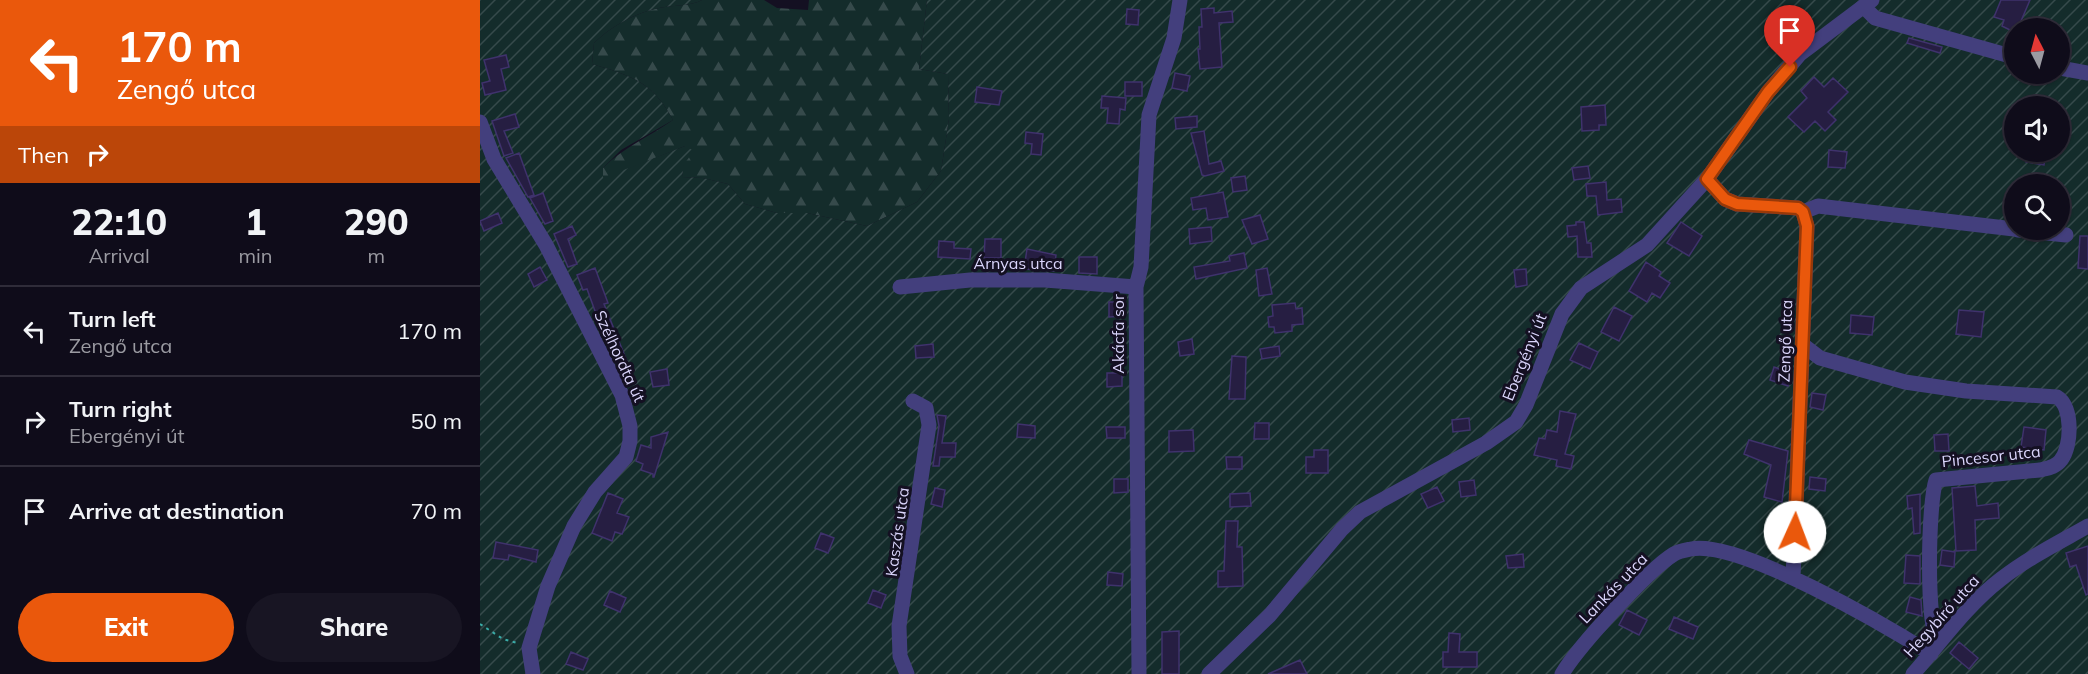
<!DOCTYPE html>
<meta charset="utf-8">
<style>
body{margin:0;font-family:Mulish,sans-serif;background:#181523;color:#f1f3f6;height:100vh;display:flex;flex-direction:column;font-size:22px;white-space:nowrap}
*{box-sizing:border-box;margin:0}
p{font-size:20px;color:#9b9ba2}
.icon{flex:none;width:33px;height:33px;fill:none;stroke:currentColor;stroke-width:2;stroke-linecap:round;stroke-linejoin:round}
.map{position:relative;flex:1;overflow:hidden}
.details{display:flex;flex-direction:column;background:#0f0c1a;width:480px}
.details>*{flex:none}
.banner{background:#ea580c;color:#fff;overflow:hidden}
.needle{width:39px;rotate:354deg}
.buttons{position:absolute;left:1524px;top:18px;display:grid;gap:12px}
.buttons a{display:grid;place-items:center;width:66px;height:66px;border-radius:50%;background:#0f0c1a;box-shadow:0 2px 4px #0004,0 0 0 2px #2f2c39;font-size:30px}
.pin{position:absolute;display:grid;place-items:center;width:51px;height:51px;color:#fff;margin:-62px -26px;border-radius:50% 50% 50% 0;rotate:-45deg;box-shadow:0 0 6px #0007}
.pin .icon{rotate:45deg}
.me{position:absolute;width:66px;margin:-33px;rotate:2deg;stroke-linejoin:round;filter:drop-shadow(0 0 4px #0008)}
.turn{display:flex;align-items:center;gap:21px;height:126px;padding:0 18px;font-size:27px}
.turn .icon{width:78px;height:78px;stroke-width:2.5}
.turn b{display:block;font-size:42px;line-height:51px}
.then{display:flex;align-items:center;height:57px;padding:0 18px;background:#0003;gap:12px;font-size:22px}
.eta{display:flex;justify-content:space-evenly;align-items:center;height:102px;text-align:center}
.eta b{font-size:36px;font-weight:800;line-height:42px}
.button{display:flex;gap:12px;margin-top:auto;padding:12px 18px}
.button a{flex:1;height:69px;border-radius:36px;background:#ea580c;color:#fff;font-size:24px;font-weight:800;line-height:69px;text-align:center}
.button a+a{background:#181523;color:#f1f3f6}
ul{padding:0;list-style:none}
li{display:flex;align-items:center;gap:18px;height:90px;padding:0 18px;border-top:2px solid #2f2c39}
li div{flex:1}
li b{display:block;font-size:22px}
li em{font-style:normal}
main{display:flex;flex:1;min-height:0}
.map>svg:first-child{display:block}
.forest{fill:url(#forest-firs)}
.garden{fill:url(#garden-furrows);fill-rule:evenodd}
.building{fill:#261e42;stroke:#3f326c;stroke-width:1.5}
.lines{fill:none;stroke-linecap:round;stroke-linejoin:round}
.path{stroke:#3aaba7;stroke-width:2;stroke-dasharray:3 4.5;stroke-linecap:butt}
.minor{stroke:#433f7d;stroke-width:15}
.route-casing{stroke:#983908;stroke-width:15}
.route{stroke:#ea580c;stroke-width:10}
.labels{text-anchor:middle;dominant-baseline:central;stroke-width:6;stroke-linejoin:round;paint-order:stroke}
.street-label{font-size:16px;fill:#dad5fb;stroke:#141022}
</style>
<main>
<section class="details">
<div class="banner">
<div class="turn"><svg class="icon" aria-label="left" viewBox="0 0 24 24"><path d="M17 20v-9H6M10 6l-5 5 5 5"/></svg><div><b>170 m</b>Zengő utca</div></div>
<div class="then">Then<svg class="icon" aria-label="right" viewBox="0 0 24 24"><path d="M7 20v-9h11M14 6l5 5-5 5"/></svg></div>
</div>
<div class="eta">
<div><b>22:10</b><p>Arrival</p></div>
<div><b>1</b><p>min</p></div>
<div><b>290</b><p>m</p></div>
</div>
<ul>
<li><svg class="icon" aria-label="left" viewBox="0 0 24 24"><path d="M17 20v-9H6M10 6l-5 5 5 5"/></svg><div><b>Turn left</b><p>Zengő utca</p></div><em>170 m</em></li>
<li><svg class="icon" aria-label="right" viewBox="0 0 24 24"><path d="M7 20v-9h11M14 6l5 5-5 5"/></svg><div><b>Turn right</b><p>Ebergényi út</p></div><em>50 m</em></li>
<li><svg class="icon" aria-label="arrive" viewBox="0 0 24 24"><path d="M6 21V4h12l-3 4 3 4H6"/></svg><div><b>Arrive at destination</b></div><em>70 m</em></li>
</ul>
<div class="button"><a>Exit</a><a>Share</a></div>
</section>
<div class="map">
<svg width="1608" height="674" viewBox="0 0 1608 674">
<defs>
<pattern id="forest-firs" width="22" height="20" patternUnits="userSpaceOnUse" patternTransform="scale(1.5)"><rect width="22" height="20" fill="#142c2b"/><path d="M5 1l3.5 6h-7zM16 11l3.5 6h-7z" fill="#364a4b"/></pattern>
<pattern id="garden-furrows" width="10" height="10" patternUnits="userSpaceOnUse" patternTransform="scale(1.5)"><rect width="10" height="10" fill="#142c2b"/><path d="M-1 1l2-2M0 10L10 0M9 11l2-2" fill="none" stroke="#364a4b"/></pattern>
</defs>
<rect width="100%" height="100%" fill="#141022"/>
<path class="forest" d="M222,0H284L297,8L328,10L329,0H447L439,69L468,74L469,119L461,171L437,202L387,226L327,213H297L265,204L248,184L223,178L202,177L205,146L123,179V168C144,147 169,137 193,120C173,82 152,76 112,64L114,43C133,25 158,11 185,7C197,5 211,6 222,0Z"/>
<path class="garden" d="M0,0H222C211,6 197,5 185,7C158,11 133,25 114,43L112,64C152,76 173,82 193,120L141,150L123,168V178L205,146L214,151L204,164L202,177L223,178L248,184L265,204L297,213H327L387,226L437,202L461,171L469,119L468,74L439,69L447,0H1608V674H0ZM1534,28H1580V74H1534ZM1534,106H1580V152H1534ZM1534,184H1580V230H1534Z"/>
<path class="building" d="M1521,0H1550L1538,28H1534V32L1522,26L1524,20L1514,17Z
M734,8V13L752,11L753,22L739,23L742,67L720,69L718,49H720L719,27H722L721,9Z
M647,9L659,10L658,25L646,24Z
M1429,38L1462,47L1460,53L1427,43Z
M26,55L29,67L21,69L26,90L5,95L2,83L10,81L4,60Z
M695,73L710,76L707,91L692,88Z
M1334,77L1344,87L1353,78L1368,92L1348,112L1356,120L1345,131L1335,121L1324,132L1308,117L1327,98L1321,91Z
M645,82H662V96H645Z
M497,87L522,91L519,105L495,102Z
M622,96L646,98L645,110L640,109L639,124L627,123L628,108H621Z
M1125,105L1126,125H1119V130L1102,131L1101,107Z
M35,114L39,127L24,131L33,153L24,156L12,121Z
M717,116V127L696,129L695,118Z
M724,131L729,164L741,161L744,171L725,176L722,175L711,133Z
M546,132L563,134L561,155L551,154L552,144L545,143Z
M1349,150L1367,152L1365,168L1348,167Z
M1547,152H1566L1564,165L1546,162Z
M39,153L54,195L48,197L26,158Z
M1108,166L1110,178L1094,180L1092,168Z
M765,176L767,190L753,192L751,178Z
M1126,182L1127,200L1141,199L1142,212L1118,215L1116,196H1107L1106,184Z
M743,192L748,217L728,220L726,208L713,210L711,198Z
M63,193L73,221L65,224L50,198Z
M18,213L22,223L4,231L0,221Z
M780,215L788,239L772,244L762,220Z
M1096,222H1104L1107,243H1111L1112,257H1098L1097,236L1088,237L1087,226L1096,225Z
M1201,222L1222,236L1209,256L1187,243Z
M92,226L96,235L88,239L97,264L88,267L74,234Z
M731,227L732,241L710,244L709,229Z
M1600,236H1608V269L1598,268Z
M505,239H521V258H504Z
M459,241L474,242V248L491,249L490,259L458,257Z
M547,249L576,255L574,271L544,269Z
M764,253L767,268L716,279L714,267L750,261L749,256Z
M599,257H617V274L599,273Z
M1166,262L1181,272L1179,276L1190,283L1180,298L1172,293L1167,302L1149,291Z
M60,267L67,280L54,287L48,274Z
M115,268L128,303L124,304L150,369L142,373L118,325L119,322L107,289L103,290L97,275Z
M787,268L792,294L779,296L776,270Z
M1046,269L1047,285L1036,287L1034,270Z
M629,302H644L645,316L629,317Z
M815,303L816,309L822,308L823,324L812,325V331L795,333L794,327H789L788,317L793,316L792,305Z
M1134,307L1152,316L1139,341L1121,332Z
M1479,310L1504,312L1501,337L1476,334Z
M1371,315L1394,317L1392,335L1370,333Z
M712,339L714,354L700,356L698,342Z
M1099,343L1118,352L1110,369L1090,360Z
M453,344L454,357L436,358L435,346Z
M799,346L800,356L782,359L780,349Z
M752,356L766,357L765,399H749Z
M1294,367L1311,373L1308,386L1290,380Z
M187,369L189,385L173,387L170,372Z
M627,373H642V386L627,387Z
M1332,393L1346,395L1343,410L1330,407Z
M1080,411L1096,414L1085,454L1094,456L1091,469L1076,466L1077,460L1054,455L1059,438L1065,439L1067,430L1077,432Z
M457,415L466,416L462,443H476L475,457H460L459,466H453L459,426Z
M989,418L990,430L973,432L972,420Z
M775,423H789V439H774Z
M538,424L555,426V438L537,437Z
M626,427H645V438H627Z
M1544,427L1566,430L1564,450L1541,447Z
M713,430L714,451L689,452V431Z
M188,432L174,477H173V474L161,470L163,464L156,461L161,445L171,448V437Z
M1468,434L1469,451H1455L1454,435Z
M1269,440L1308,451L1302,502L1284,497L1291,465L1264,454Z
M834,450H848V473H826V457H834Z
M746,457H762V469H747Z
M1330,477L1346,479L1345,491L1329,489Z
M634,479H648V492L634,493Z
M994,480L996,495L981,497L979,482Z
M1495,486L1497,506L1518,503L1519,518L1495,520L1496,550L1476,551L1472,488Z
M957,487L964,501L948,508L941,494Z
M455,488L465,490L462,507L451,504Z
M128,493L143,499L137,513L149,517L142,534L135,532L132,541L112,533Z
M770,493L771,506L750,507V494Z
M1440,494V533L1434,534L1432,508L1428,509L1427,496Z
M1291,516L1306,519L1303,542L1286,538Z
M746,521H758L757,547H762L763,586L738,587V571H744Z
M341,533L354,538L348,553L335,548Z
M16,542L58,550L56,562L29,555L28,560L13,558Z
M1608,546V594L1606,595L1596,565L1590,567L1586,553Z
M1462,550L1475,552L1474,567L1460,565Z
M1043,554L1044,567L1028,568L1026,556Z
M1426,555L1440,556V584L1424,583Z
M628,572L643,574L642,586L627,585Z
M393,590L406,595L401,608L388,603Z
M130,591L146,598L140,612L124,605Z
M1430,597L1441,600L1442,616L1426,612Z
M1147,610L1167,620L1159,635L1139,625Z
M1194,617L1218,627L1213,639L1189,629Z
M699,631V674H682V632Z
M969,633L980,634L979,652H997V667H963V652H968Z
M1479,642L1498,658L1489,669L1470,653Z
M91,652L108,659L103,670L86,664Z
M820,660L827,674H788Z"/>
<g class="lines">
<path class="path" d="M0,624L23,639L37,643"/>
<path class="minor" d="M1385,8L1395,18L1534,57
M1580,68L1608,73
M0,122L14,159L66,245L142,395L150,426V441L146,457L115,492L94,526L68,586L49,648L53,674
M1227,179L1245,199L1257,204L1318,208L1323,212L1327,226L1313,578
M1323,212L1338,206L1534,229
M1538,230L1586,235
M420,287L490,280H565L656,287
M1323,345L1340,358L1425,382L1486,391L1577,397C1593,406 1592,446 1581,460C1576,467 1568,468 1560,470L1456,480C1448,504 1446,624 1458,643
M427,674L420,656L419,626L449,425L446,408L433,401
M659,674L656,287L661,267L669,115L694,38L700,0
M729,674L790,615L862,529L880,512L1006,443L1036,422L1046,405L1082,314L1101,288L1167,245L1227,179L1288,92L1320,54L1392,0
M1082,674C1098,647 1168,570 1194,554C1199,551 1206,550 1211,549C1260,540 1405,625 1451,654
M1433,674C1461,642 1487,605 1521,579C1548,558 1578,543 1608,526"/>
</g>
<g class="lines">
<g class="route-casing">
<path id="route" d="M1310,67L1288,92L1227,179L1245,199L1257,204L1318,208L1323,212L1327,226L1315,532"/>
</g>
<use href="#route" class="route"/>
</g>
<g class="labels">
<g class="street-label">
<text x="538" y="263">Árnyas utca</text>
<text transform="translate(638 334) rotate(-90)">Akácfa sor</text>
<text transform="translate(1305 341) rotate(-88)">Zengő utca</text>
<text transform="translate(140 356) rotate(65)">Szélhordta út</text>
<text transform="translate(1044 357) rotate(-68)">Ebergényi út</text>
<text transform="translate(1511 456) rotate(-6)">Pincesor utca</text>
<text transform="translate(417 532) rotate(-82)">Kaszás utca</text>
<text transform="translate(1133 588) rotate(-46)">Lankás utca</text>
<text transform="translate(1461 616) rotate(-48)">Hegybíró utca</text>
</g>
</g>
</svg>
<div class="buttons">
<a><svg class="needle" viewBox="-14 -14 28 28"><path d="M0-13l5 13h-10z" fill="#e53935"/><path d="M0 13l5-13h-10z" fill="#9b9ba2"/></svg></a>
<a><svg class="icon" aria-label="sound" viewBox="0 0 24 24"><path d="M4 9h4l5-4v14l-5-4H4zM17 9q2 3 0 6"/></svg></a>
<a><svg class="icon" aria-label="search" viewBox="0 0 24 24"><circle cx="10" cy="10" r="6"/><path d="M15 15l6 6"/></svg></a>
</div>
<div class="pin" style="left:1310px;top:67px;background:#d93025"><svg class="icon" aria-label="arrive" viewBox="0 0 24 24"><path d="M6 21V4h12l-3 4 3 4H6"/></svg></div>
<svg class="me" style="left:1315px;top:532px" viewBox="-20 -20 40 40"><circle r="19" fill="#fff"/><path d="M0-13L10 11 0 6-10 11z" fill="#ea580c"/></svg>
</div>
</main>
